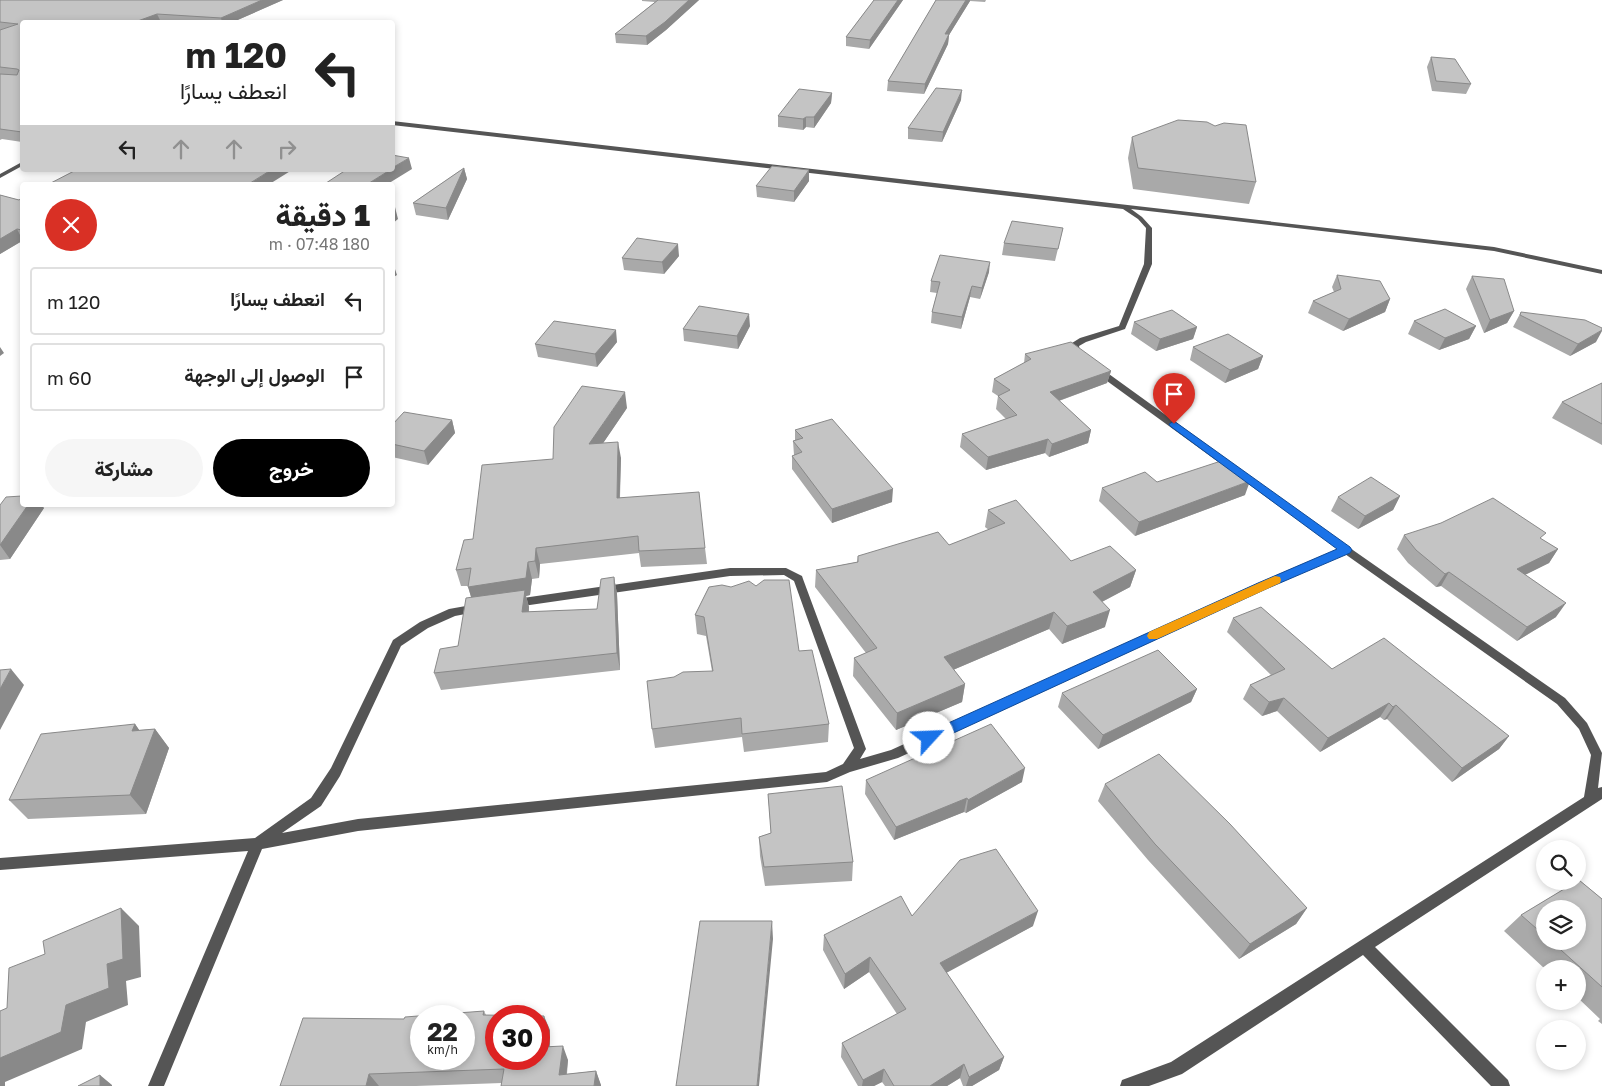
<!DOCTYPE html>
<html lang="ar">
<meta charset="utf-8">
<style>
body{margin:0;font-family:"Golos Text",Vazirmatn,sans-serif;background:#f6f6f6;color:#222;direction:rtl;height:100vh;display:flex;flex-direction:column;font-size:19px;white-space:nowrap}
*{box-sizing:border-box;margin:0}
p{font-size:16px;color:#767676}
.icon{flex:none;width:28px;height:28px;fill:none;stroke:currentColor;stroke-width:2;stroke-linecap:round;stroke-linejoin:round}
.map{position:relative;flex:1;overflow:hidden;direction:ltr}
.drawer{position:absolute;left:20px;top:182px;width:375px;height:325px;display:flex;flex-direction:column;background:#fff;border-radius:5px;box-shadow:0 2px 8px #0003;direction:rtl}
.drawer>*{flex:none}
.hud{position:absolute;left:20px;top:20px;width:375px;height:152px;border-radius:5px;box-shadow:0 2px 8px #0003;direction:rtl;background:#fff;color:#222;overflow:hidden}
.fabs{position:absolute;left:1536px;top:840px;display:grid;gap:10px}
.fabs a{display:grid;place-items:center;width:50px;height:50px;border-radius:50%;background:#fff;box-shadow:0 2px 8px #0003;font-size:25px}
.speed{position:absolute;left:410px;top:1005px;display:flex;gap:10px;font-size:25px;font-weight:700;text-align:center}
.speed>*{display:grid;place-content:center;width:65px;height:65px;border-radius:50%;background:#fff;box-shadow:0 2px 8px #0003;line-height:1}
.speed small{font-size:12px;font-weight:400}
.speed .limit{border:8px solid #d22;background:#fff;color:#111}
.pin{position:absolute;display:grid;place-items:center;width:42px;height:42px;color:#fff;margin:-51px -21px;border-radius:50% 50% 50% 0;rotate:-45deg;box-shadow:0 0 5px #0007}
.pin .icon{rotate:45deg}
.me{position:absolute;width:55px;margin:-28px;rotate:65deg;stroke-linejoin:round;filter:drop-shadow(0 0 4px #0008)}
.turn{display:flex;align-items:center;gap:18px;height:105px;padding:0 25px;font-size:22px}
.turn .icon{width:65px;height:65px;stroke-width:2.5}
.turn b{display:block;font-size:35px;line-height:42px}
.lanes{display:flex;align-items:center;height:48px;padding:0 25px;background:#0003;justify-content:center;gap:25px;direction:ltr}
.lanes .off{opacity:.35}
.round{display:grid;place-items:center;flex:none;width:52px;height:52px;border-radius:26px;background:#f6f6f6}
.head{display:flex;align-items:center;justify-content:space-between;height:85px;padding:0 25px}
h1{font-size:30px;font-weight:800;line-height:38px}
.action{display:flex;gap:10px;margin-top:auto;padding:10px 25px}
.action a{flex:1;height:58px;border-radius:30px;background:#000;color:#fff;font-size:20px;font-weight:800;line-height:58px;text-align:center}
.action a+a{background:#f6f6f6;color:#222}
ul{padding:0;list-style:none}
li{display:flex;align-items:center;gap:15px;height:68px;margin:0 10px 8px;padding:0 15px;border:2px solid #e0e0e0;border-radius:5px}
li div{flex:1}
li b{display:block;font-size:19px}
li em{font-style:normal}
.map>svg:first-child{display:block}
.lines{fill:none;stroke-linecap:round;stroke-linejoin:round}
.street{fill:#555;fill-rule:evenodd}
.wall{fill:#a9a9a9;fill-rule:evenodd}
.shaded-wall{fill:#898989}
.building{fill:#c4c4c4;stroke:#898989;fill-rule:evenodd}
.route{fill:#1a73e8;stroke:#114b97}
.slow{fill:#f59e0b}
</style>
<div class="map">
<svg width="1602" height="1086" viewBox="0 0 1602 1086">
<rect width="100%" height="100%" fill="#fff"/>
<g class="lines">
<path class="street" d="M392,121L1494,247L1602,270V274L1494,251L1131,209L1142,217L1152,228V264L1125,329L1086,342L1079,346L1080,351L1084,355L1080,357L1072,352V343L1080,338L1119,326L1144,264L1146,228L1138,219L1123,209L392,125Z
M22,162V166L0,178V174Z
M1096,369H1102L1350,548L1565,698L1587,723L1602,753L1598,788L1602,787V799L1375,947L1508,1080L1510,1086H1491L1363,955L1182,1074L1149,1086H1120L1122,1080L1171,1062L1584,797L1591,755L1579,729L1557,704L1345,554L1266,589L898,758L850,772L827,782L358,831L262,849L164,1086H148L248,851L0,870V858L255,838L311,798L331,768L393,640L420,622L449,609L477,604L481,605L482,608L481,611L455,616L428,628L401,646L340,776L321,806L282,833L358,819L826,772L843,764L854,748L794,581L784,575L730,576L516,607L512,606L511,603L512,600L516,599L730,568H786L802,576L803,579L866,749L860,759L891,750L1258,583L1338,549L1096,373Z"/>
</g>
<path class="wall" d="M0,0H283L233,22H22V142L2,139L0,140Z
M642,0H699L666,30L647,45L616,43L615,34L655,2L642,1Z
M874,0H903L869,49L846,46V37Z
M936,0H986L985,2L970,1L949,35L948,44L924,94L887,91L888,81Z
M1431,57L1471,84L1466,94L1432,91L1427,67Z
M832,93L831,103L814,128L806,127L803,130L778,127V116Z
M961,100L942,142L908,139V128Z
M1132,137L1256,182L1249,204L1133,189L1128,158Z
M464,168L467,179L448,220L416,215L413,203Z
M809,181L794,202L757,197L756,186Z
M0,195L19,200L22,198V241L0,254Z
M1063,228L1055,261L1002,255L1004,243Z
M679,256L664,274L624,270L622,258Z
M989,272L980,299L970,297L961,329L931,323L932,312L937,293L930,292L931,281Z
M1337,275L1390,299L1385,312L1343,331L1308,313L1313,301L1334,292L1332,287Z
M1472,276L1514,311L1507,323L1484,333L1466,289Z
M1521,312L1596,342L1570,356L1513,327Z
M1414,321L1476,326L1469,339L1439,350L1408,334Z
M1134,322L1197,327L1193,339L1156,351L1131,334Z
M750,326L738,349L684,341L683,329Z
M617,342L597,367L538,357L535,344Z
M1193,347L1263,356L1258,369L1225,383L1190,360Z
M1025,354L1111,371L1107,383L1059,401L1091,430L1088,443L1049,457L1045,453L986,470L960,447L962,434L1006,419L996,409L998,396L992,392L994,379L1024,363Z
M1602,383V445L1552,418L1562,402Z
M627,408L603,443L621,458L620,498L705,548L707,564L641,567L639,553L540,564L539,578L532,579L530,595L526,596L529,607V612L597,609L614,577L617,594L620,670L441,690L434,673L458,646L471,597L468,586H461L456,570L473,539L553,459Z
M452,420L455,433L428,465L392,457V425Z
M795,430L892,502L832,523L792,469V456L794,455L793,441H795Z
M1157,482L1245,495L1135,536L1099,501L1102,488Z
M1400,496L1393,510L1358,529L1331,511L1338,497Z
M0,505L44,508L10,559L0,560Z
M988,510L1071,561L1136,570L1130,587L1102,602L1105,627L1062,644L1049,629L953,670L965,684L962,702L896,730L853,676L854,658L866,653L815,587L816,570L857,562L858,556L949,545L989,530L985,527Z
M1404,535L1541,539L1558,549L1549,563L1525,575L1556,617L1517,641L1441,586L1436,587L1408,563L1397,549Z
M709,587L799,651L829,724L828,742L744,752L742,737L655,748L652,729L712,671L706,636L697,634L695,615Z
M1233,618L1332,669L1509,736L1499,749L1452,782L1387,719L1384,720L1380,717L1320,752L1277,711L1262,716L1243,699L1250,685L1271,675L1227,632Z
M1197,689L1191,702L1098,749L1058,707L1062,693Z
M135,724L139,730L155,729L169,748L146,814L28,819L9,800Z
M866,780L1022,782L966,813L964,812L894,840L865,794Z
M1105,784L1307,908L1296,924L1239,959L1148,860L1098,801Z
M768,794L853,862L852,881L765,886L760,856L759,837L771,833Z
M1579,880L1602,899V1024L1598,1021L1600,1019L1578,998V969H1545L1504,931L1521,915ZM1545,909H1578V941H1545Z
M912,916L1033,926L946,972L1004,1057L999,1070L972,1086H963L960,1078L947,1086H885L882,1082L874,1086H858L841,1057L842,1043L897,1014L869,972L844,989L823,950L824,935Z
M484,1011L486,1015L550,1030V1047L568,1060L567,1074L596,1071L601,1086H501L502,1083L416,1086H280L404,1019Z"/>
<path class="shaded-wall" d="M262,0H283L233,22H222L221,18Z
M689,0H699L666,30L647,45L646,36Z
M898,0H903L869,49L870,40Z
M966,0H970V1L949,35L948,44L924,94L925,84L945,34Z
M157,14L161,22H135Z
M962,90L961,100L942,142L943,132Z
M832,93L831,103L814,128V117Z
M806,117V127L803,130V119Z
M409,158L412,169L386,185H366L390,170H392V168Z
M464,168L467,179L448,220L446,208Z
M271,170H292L268,185H247Z
M809,170V181L794,202V191Z
M395,207L398,219L392,224V210Z
M17,229L22,239V241L0,254V239Z
M678,244L679,256L664,274L662,262Z
M990,262L989,272L980,299L982,288Z
M392,263H393L397,275L392,278Z
M972,286L970,297L961,329L962,317Z
M1390,299L1385,312L1343,331L1349,319Z
M1514,311L1507,323L1484,333L1490,320Z
M749,314L750,326L738,349L737,336Z
M1476,326L1469,339L1439,350L1445,338Z
M1197,327L1193,339L1156,351L1160,339Z
M616,330L617,342L597,367L595,354Z
M1602,330V331L1596,342L1570,356L1578,344Z
M0,347L4,353L0,356Z
M1263,356L1258,369L1225,383L1230,370Z
M1111,371L1107,383L1047,405L1050,392Z
M625,392L627,408L591,461L589,444Z
M452,420L455,433L428,465L424,451Z
M1091,430L1088,443L1049,457L1052,444Z
M1048,439L1045,453L986,470L988,457Z
M618,442L621,458L619,514L617,498Z
M1250,481L1245,495L1135,536L1139,522Z
M893,489L892,502L832,523V509Z
M1400,496L1393,510L1358,529L1365,516Z
M28,505H42L44,508L10,559L0,545Z
M536,548L540,564L539,578L535,561Z
M1558,549L1549,563L1508,583L1517,569Z
M528,562L532,579L530,595L526,596L529,607L527,630L473,603L468,587Z
M1136,570L1130,587L1088,609L1093,592Z
M1449,572L1441,586L1436,587L1445,574Z
M614,577L617,594L620,670L617,653Z
M1566,603L1556,617L1517,641L1527,627Z
M1110,610L1105,627L1062,644L1067,626Z
M1054,612L1049,629L941,675L944,657Z
M11,669L24,685L0,730V689Z
M965,684L962,702L896,730L897,713Z
M1197,689L1191,702L1098,749L1103,735Z
M1284,698L1277,711L1262,716L1269,702Z
M1389,703L1380,717L1320,752L1328,738Z
M1396,705L1387,719L1384,720L1393,707Z
M135,724L149,744L155,729L169,748L146,814L130,795L132,731Z
M1509,736L1499,749L1452,782L1462,768Z
M1025,768L1022,782L966,813L968,800Z
M967,798L964,812L894,840L896,827Z
M121,908L139,926L141,977L126,981L128,1005L86,1022L82,1049L5,1082V1086H0V1058L66,1005L107,964Z
M1307,908L1296,924L1239,959L1250,944Z
M1038,911L1033,926L937,978L940,963Z
M772,921L773,939L759,1086H757Z
M870,957L869,972L844,989L845,974Z
M544,1016L550,1030L549,1061L543,1047Z
M563,1046L568,1060L565,1086L559,1075Z
M1004,1057L999,1070L972,1086H966L969,1077Z
M964,1064L960,1078L947,1086H930Z
M884,1069L882,1082L874,1086H862L863,1080Z
M596,1071L601,1085V1086H594Z
M369,1074L379,1086H366Z
M100,1075L112,1085V1086H100Z"/>
<path class="building" d="M0,0H262L221,18L157,14L135,22H22V132L0,129V74L17,75L19,70L17,69L0,67V30L18,24L0,22Z
M658,0H689L665,22L646,36L615,34Z
M874,0H898L870,40L846,37Z
M936,0H966L945,34H949L925,84L888,81Z
M1431,57L1455,59L1471,84L1436,81Z
M936,88L962,90L943,132L908,128Z
M799,89L832,93L814,117H806L803,119L778,116Z
M1178,120L1207,122L1215,126L1224,123L1246,125L1256,182L1138,168L1132,137Z
M392,155L409,158L392,168Z
M772,166L809,170L794,191L756,186Z
M464,168L446,208L413,203Z
M76,170H271L247,185H47Z
M346,170H390L366,185H323Z
M0,195L19,200L22,198V230L17,229L0,239Z
M1012,221L1063,228L1058,249L1004,243Z
M637,238L678,244L662,262L622,258Z
M940,255L990,262L982,288L972,286L962,317L932,312L940,282L931,281Z
M1337,275L1380,281L1390,299L1349,319L1313,301L1341,289Z
M1472,276L1504,279L1514,311L1490,320Z
M699,306L749,314L737,336L683,329Z
M1445,309L1476,326L1445,338L1414,321Z
M1172,310L1197,327L1160,339L1134,322Z
M1521,312L1585,320L1602,328V330L1578,344L1520,315Z
M554,321L616,330L595,354L535,344Z
M1228,334L1263,356L1230,370L1193,347Z
M1071,342L1111,371L1050,392L1091,430L1052,444L1048,439L988,457L962,434L1017,415L998,396L1010,390L994,379L1031,359L1025,354Z
M1602,383V424L1562,402Z
M582,386L625,392L589,444L618,442L617,498L699,492L705,548L639,551L638,536L536,548L535,561L528,562L526,578L468,587L471,568L456,570L464,540L473,539L482,465L553,459L554,427Z
M404,412L452,420L424,451L392,444V425Z
M832,419L893,489L832,509L792,456L802,452L793,441L803,438L795,430Z
M1224,460L1250,481L1139,522L1102,488L1145,472L1157,482Z
M1371,477L1400,496L1365,516L1338,497Z
M22,496V505H28L0,545V505L6,497Z
M1493,498L1546,533L1540,538L1558,549L1517,569L1566,603L1527,627L1449,572L1445,574L1416,550L1404,535L1441,523Z
M1016,500L1071,561L1110,546L1136,570L1093,592L1110,610L1067,626L1054,612L944,657L965,684L897,713L854,658L877,648L816,570L858,562V556L938,532L949,545L1005,523L988,510Z
M614,577L617,653L434,673L440,649L458,646L466,598L525,590L522,612L597,609L601,579Z
M764,580H789L799,651L812,650L829,724L742,734L741,718L652,729L647,681L674,677L683,672L713,671L704,617L695,615L709,587L722,585L731,587L749,581L756,586Z
M1261,607L1332,669L1384,638L1509,736L1462,768L1396,705L1393,707L1389,703L1328,738L1284,698L1269,702L1250,685L1285,669L1233,618Z
M1158,650L1197,689L1103,735L1062,693Z
M11,669L0,689V670Z
M135,724L132,731L155,729L130,795L9,800L41,734Z
M991,724L1025,768L968,800L967,798L896,827L866,780Z
M1159,754L1230,824L1307,908L1250,944L1155,844L1105,784Z
M842,786L853,862L764,867L759,837L771,833L768,794Z
M996,849L1038,911L940,963L1004,1057L969,1077L964,1064L930,1086H894L884,1069L863,1080L842,1043L906,1009L870,957L845,974L824,935L901,896L912,916L960,860Z
M1579,880L1602,899V987L1551,941H1578V909H1545V936L1521,915Z
M121,908L123,959L107,964L109,988L66,1005L61,1032L0,1058V1011L7,1008L9,968L45,954L43,941Z
M700,921H772L757,1086H676Z
M484,1011L483,1015L544,1016L543,1047L563,1046L559,1075L596,1071L594,1086H501L504,1069L369,1074L366,1086H280L303,1018L404,1019L405,1017ZM421,1016H464V1059H421ZM496,1016H539V1059H496Z
M100,1075V1086H78Z"/>
<path class="route" d="M1174,421L1350,547L1352,550L1350,553L1266,589L934,742L929,744L924,742L922,738L924,734L1258,583L1337,549L1170,426L1169,424Z"/>
<path class="slow" d="M1275,576L1280,577L1281,580L1280,583L1157,639H1149L1147,636L1149,632Z"/>
</svg>
<div class="fabs">
<a><svg class="icon" aria-label="search" viewBox="0 0 24 24"><circle cx="10" cy="10" r="6"/><path d="M15 15l6 6"/></svg></a>
<a><svg class="icon" aria-label="layers" viewBox="0 0 24 24"><path d="M12 4l9 5-9 5-9-5zM3 14l9 5 9-5"/></svg></a>
<a>+</a>
<a>−</a>
</div>
<div class="speed"><div>22<small>km/h</small></div><div class="limit">30</div></div>
<div class="pin" style="left:1174px;top:424px;background:#d93025"><svg class="icon" aria-label="arrive" viewBox="0 0 24 24"><path d="M6 21V4h12l-3 4 3 4H6"/></svg></div>
<svg class="me" style="left:929px;top:738px" viewBox="-20 -20 40 40"><circle r="19" fill="#fff"/><path d="M0-13L10 11 0 6-10 11z" fill="#1a73e8"/></svg>
<div class="hud">
<div class="turn"><svg class="icon" aria-label="left" viewBox="0 0 24 24"><path d="M17 20v-9H6M10 6l-5 5 5 5"/></svg><div><b>120 m</b>انعطف يسارًا</div></div>
<div class="lanes"><svg class="icon" aria-label="left" viewBox="0 0 24 24"><path d="M17 20v-9H6M10 6l-5 5 5 5"/></svg><svg class="icon off" aria-label="ahead" viewBox="0 0 24 24"><path d="M12 20V5M6 11l6-6 6 6"/></svg><svg class="icon off" aria-label="ahead" viewBox="0 0 24 24"><path d="M12 20V5M6 11l6-6 6 6"/></svg><svg class="icon off" aria-label="right" viewBox="0 0 24 24"><path d="M7 20v-9h11M14 6l5 5-5 5"/></svg></div>
</div>
<section class="drawer">
<div class="head"><div><h1>1 دقيقة</h1><p>180 m · 07:48</p></div><a class="round" style="background:#d93025;color:#fff"><svg class="icon" aria-label="close" viewBox="0 0 24 24"><path d="M6 6l12 12M18 6L6 18"/></svg></a></div>
<ul>
<li><svg class="icon" aria-label="left" viewBox="0 0 24 24"><path d="M17 20v-9H6M10 6l-5 5 5 5"/></svg><div><b>انعطف يسارًا</b></div><em>120 m</em></li>
<li><svg class="icon" aria-label="arrive" viewBox="0 0 24 24"><path d="M6 21V4h12l-3 4 3 4H6"/></svg><div><b>الوصول إلى الوجهة</b></div><em>60 m</em></li>
</ul>
<div class="action"><a>خروج</a><a>مشاركة</a></div>
</section>
</div>
